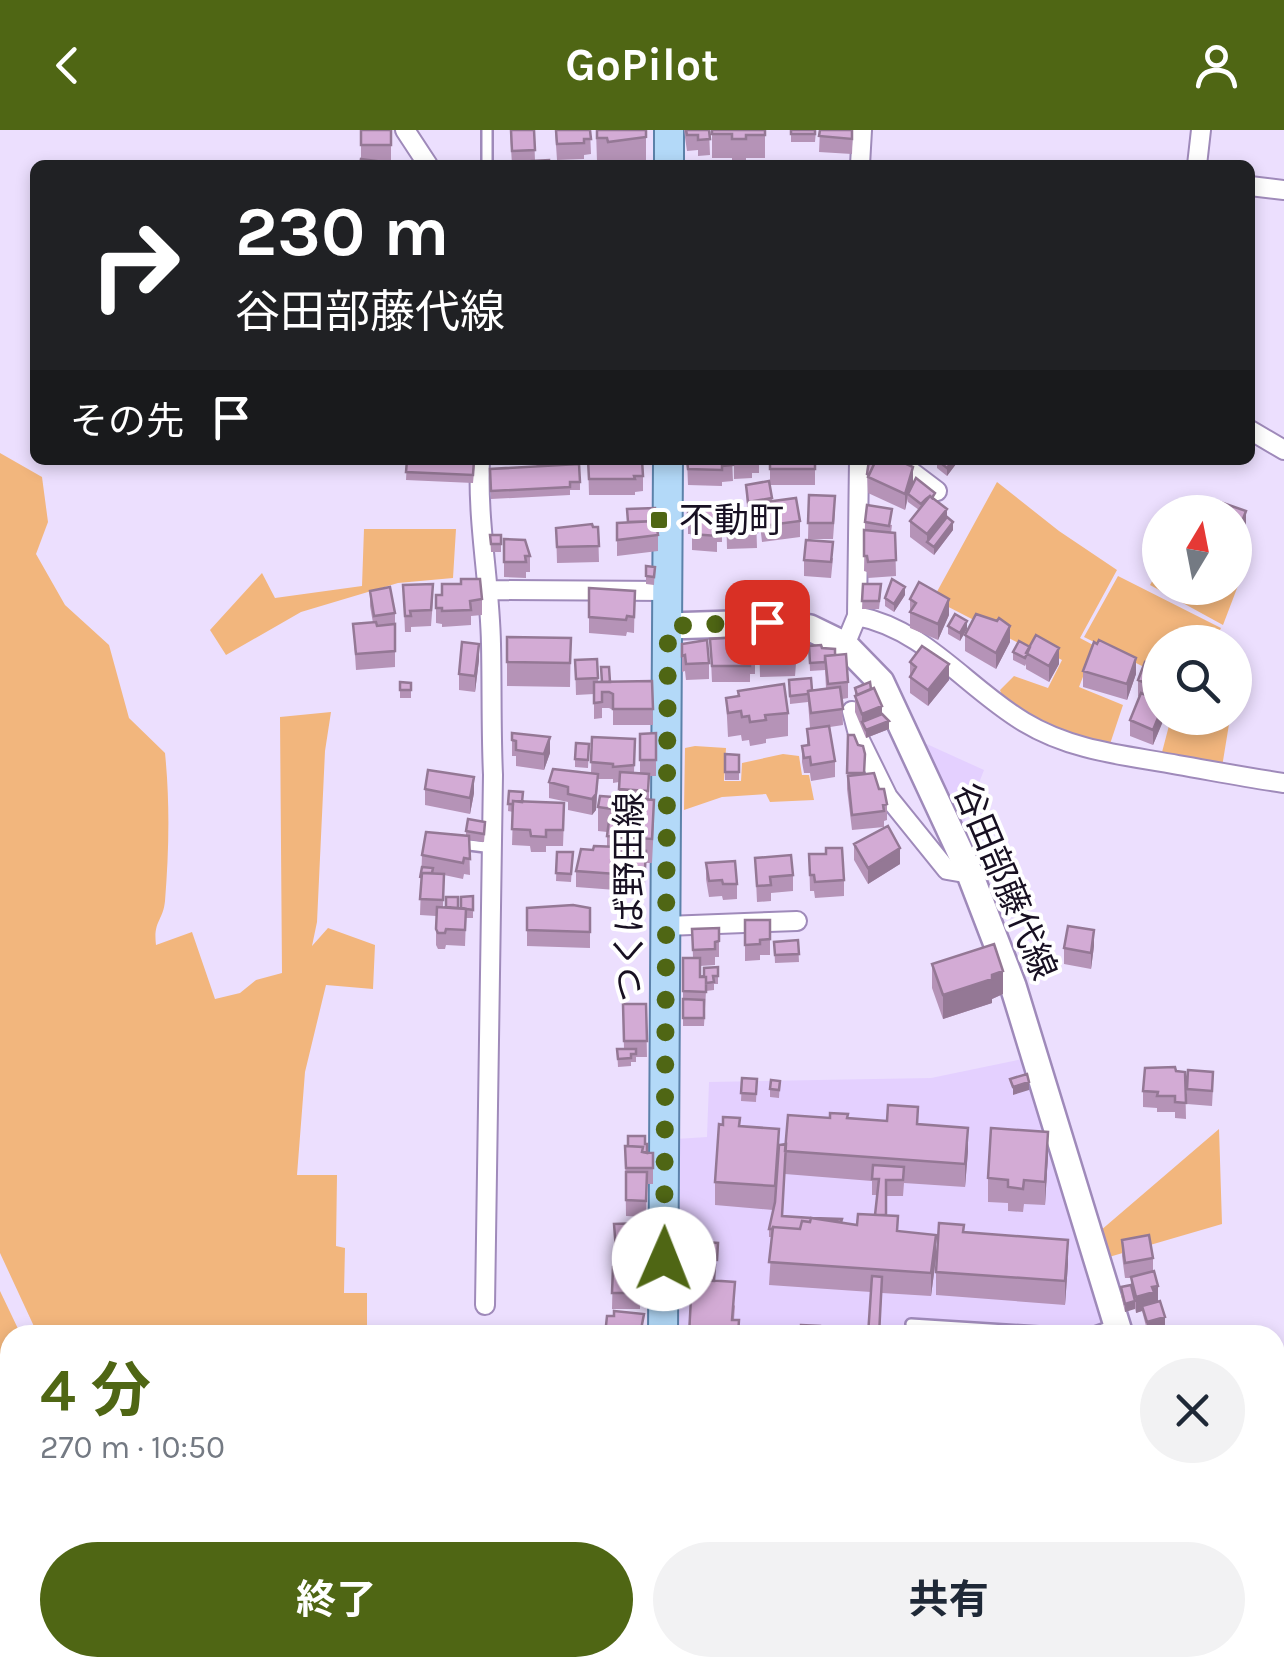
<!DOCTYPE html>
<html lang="ja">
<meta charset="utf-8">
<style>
body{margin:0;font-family:Karla,"Noto Sans JP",sans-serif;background:#f2f2f3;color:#1f2937;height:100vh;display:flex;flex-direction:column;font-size:38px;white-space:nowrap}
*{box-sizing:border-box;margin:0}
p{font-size:32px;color:#747a83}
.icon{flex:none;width:55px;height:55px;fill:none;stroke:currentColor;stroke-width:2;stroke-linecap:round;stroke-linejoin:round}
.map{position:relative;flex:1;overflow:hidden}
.panel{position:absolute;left:0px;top:1195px;width:1285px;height:352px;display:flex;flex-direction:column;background:#fff;border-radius:30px 30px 0 0;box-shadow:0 5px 15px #0003}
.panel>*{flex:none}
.guide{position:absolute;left:30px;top:30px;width:1225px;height:305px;border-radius:15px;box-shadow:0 5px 15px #0003;background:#202124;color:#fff;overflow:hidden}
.needle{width:65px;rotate:10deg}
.buttons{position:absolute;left:1142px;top:365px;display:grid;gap:20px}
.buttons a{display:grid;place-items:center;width:110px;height:110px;border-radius:50%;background:#fff;box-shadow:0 5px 15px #0003;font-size:50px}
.pin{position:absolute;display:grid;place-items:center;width:85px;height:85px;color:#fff;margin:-42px;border-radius:20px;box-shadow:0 5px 15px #0006}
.me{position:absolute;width:110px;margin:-55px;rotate:1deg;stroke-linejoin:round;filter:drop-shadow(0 0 8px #0008)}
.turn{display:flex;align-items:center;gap:35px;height:210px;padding:0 40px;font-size:45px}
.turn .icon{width:130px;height:130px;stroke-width:2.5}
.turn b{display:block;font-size:70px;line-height:85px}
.then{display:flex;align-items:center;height:95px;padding:0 40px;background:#0003;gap:20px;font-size:38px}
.round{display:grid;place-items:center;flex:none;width:105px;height:105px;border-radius:52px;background:#f2f2f3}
.overview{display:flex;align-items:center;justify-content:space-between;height:170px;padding:0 40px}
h1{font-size:60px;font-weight:700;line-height:75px;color:#4f6614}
.primary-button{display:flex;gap:20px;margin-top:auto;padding:20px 40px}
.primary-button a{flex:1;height:115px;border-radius:60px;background:#4f6614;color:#fff;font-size:40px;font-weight:700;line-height:115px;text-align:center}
.primary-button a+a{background:#f2f2f3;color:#1f2937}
header{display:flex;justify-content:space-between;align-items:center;height:130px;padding:0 40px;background:#4f6614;color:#fff;font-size:45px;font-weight:700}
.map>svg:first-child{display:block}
.built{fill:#e4d0ff}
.green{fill:#f2b67d}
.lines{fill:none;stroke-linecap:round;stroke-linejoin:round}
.stream{stroke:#7c5ca2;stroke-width:5}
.lane-casing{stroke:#9f8aba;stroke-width:14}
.street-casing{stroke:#9f8aba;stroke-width:22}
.secondary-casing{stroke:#9f8aba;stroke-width:30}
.primary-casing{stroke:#5c82aa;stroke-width:32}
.lane{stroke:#fff;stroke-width:9}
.street{stroke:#fff;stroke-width:18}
.secondary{stroke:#fff;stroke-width:25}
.primary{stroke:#b3d9f8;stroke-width:28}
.wall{fill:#b593b7;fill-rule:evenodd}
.shaded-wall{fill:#947895}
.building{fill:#d3abd5;stroke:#947895;stroke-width:2.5}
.route{stroke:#4f6614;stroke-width:18;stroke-dasharray:0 32.4}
.poi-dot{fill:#4f6614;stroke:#fff;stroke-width:4}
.labels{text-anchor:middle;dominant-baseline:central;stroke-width:8;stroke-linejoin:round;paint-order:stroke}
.poi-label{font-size:35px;fill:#181022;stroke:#fff;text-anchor:start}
.street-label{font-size:35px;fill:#181022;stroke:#fff}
</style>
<header><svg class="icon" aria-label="back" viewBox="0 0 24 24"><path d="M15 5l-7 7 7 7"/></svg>GoPilot<svg class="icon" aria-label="person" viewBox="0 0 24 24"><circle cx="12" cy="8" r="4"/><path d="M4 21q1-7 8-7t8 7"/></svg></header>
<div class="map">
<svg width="1284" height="1547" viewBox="0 0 1284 1547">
<rect width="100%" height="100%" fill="#ecdffe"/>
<path class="built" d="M920,611L984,640L959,705Z
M1027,928L1106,1205H673L676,1009L707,1007L709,952L931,948Z
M587,1538H1269L1275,1547H583Z"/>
<path class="green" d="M0,323L42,347L48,392L36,424L65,475L109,515L129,588L165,623C170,673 169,721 165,771C163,791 153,791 156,815L192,802L215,869L240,863L256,850L282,843L280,587L331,582L325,621L317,792L312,816L328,798L375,815L373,859L326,855L305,942L297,1045H337L336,1116L345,1118L344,1163H367V1205H38L0,1123Z
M997,352L1059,401L1117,440L1080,508L1095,516L1079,557L1123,575L1108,620L1032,588L1002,565L1000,560L1014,546L1048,558L1062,530L1037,517L1032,520L933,469Z
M364,399H456L453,448L398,453L301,482L226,525L210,500L262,443L275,468L362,456Z
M1235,427L1247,432L1223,495L1150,455L1160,438V458H1235Z
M1118,446L1221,498L1214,512H1160V545L1084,507Z
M1171,588H1230L1222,637L1161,626Z
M695,616L726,618L724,651H741L742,633L783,624L799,626L802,645H809L814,670L770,672L766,664L722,667L684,680L685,618Z
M1219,999L1222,1094L1109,1127L1100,1101Z
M0,1161L21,1205H10V1381L0,1384Z
M10,1401V1538H78V1547H12L0,1494V1404Z
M95,1538H261L260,1547H95Z
M592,1538H1038L1037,1547H588Z
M1118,1538H1218L1217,1547H1117Z"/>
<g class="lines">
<path class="stream" d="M0,1393L10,1390"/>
<g class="lane-casing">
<path id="lane" d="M487,35V0
M461,714L493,718
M911,1194L1085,1205
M1086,1205L1114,1195"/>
</g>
<g class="street-casing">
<path id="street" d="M405,0L428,35
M860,35L862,0
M1197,35L1201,0
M1250,56L1284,60
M1250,300L1284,320
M480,330C477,392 490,453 491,514C492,558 491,601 493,645L485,1175
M896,330L937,361
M487,460L668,461
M857,486C925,499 967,558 1024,592C1072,621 1124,625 1178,635C1213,641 1249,648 1284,653
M845,515L857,486L859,330
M852,581L859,608L888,667L947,740L970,744
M666,796L797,791"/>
</g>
<g class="secondary-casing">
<path id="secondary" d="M668,496L767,493L810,498L845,515L881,552L968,739L1013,856L1120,1205
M1275,1515L1284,1530"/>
</g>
<g class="primary-casing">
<path id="primary" d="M669,35V0
M663,1205L668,330
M572,1547L575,1538"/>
</g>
<use href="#lane" class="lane"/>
<use href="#street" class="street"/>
<use href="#secondary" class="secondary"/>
<use href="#primary" class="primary"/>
</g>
<path class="wall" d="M361,0H391V31L361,30Z
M510,0H534L535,31L549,35H568H512Z
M555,0H590L591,24L584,25V29L557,30Z
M596,0H646V31L615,35H608L607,32H597Z
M684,0H709L710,25L698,26V20L687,21Z
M712,0H765V28H746V33H732V28H712Z
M791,0H816L815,12H791Z
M820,0H853L852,24L819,22Z
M407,330H475L473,353L406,350Z
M535,330H574V335L580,352V360H570V365L491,369L490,339L537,337Z
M588,330L643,346V361L635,362V365H589Z
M687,330H732L733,351L722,352V356L688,355Z
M734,330H759V343H752V348L734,349Z
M770,330H815V355H770Z
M937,330H959L947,346L937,338Z
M867,344L913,353L935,370L953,400L934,425L910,407V391L919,380L908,372V369L905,380L868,363Z
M746,355L772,368V371L800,391V407L762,412L759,386H756L757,418L727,419L726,379L747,378Z
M809,365L835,382L833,409H808Z
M688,379L722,380V412H717V422L692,420V404H688Z
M1235,382L1246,397L1237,421L1235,420Z
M627,392L658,405V421L617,426V393Z
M865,392L892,395L891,403H895L896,446L868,448L867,442L864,441Z
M598,397L599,432L557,433L556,398Z
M490,405H501V422H491Z
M504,409L530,426V442H526V448L504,447Z
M833,428L831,448L804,446V430Z
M646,436L655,437L654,455L646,454Z
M863,454L881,462L879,479H862Z
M403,455L433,470L431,496L411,497V502H405Z
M589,458L635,461L634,503L627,502L626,506L589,503Z
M370,461L395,483V537L356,540L353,494L373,493L370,476Z
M436,465L482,469V485L471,486V495L442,497V494L436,493Z
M905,465L894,482L885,476V468Z
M910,469L949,485L938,510L910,498Z
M948,496L967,499L960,511L948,504Z
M965,505L1010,512L996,539L965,521Z
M755,506V544H750V552H712L710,509Z
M759,506L797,521L795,546L760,547Z
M507,507L571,508L570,557L507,556Z
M682,514L709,533V549L686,550L685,541L682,542Z
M809,516L822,518L835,525L848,552V568L842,569L843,595L830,597L835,631V647L811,651L810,643H804L802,632V616L807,615V599L810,598L808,572L790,574L789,550L812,560L826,558L825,540L810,541Z
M1030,517L1059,534L1049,552L1026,539V534L1025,536L1013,530V522Z
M597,529L598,552L652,551L653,595H613V580L609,578H602V588L594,589V564L576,565L575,530Z
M479,530L475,562L459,560V544Z
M910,532L949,550L928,576L910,563Z
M1160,538V588H1164L1153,615L1130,606V590L1140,567L1138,566V550Z
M1083,541L1136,544L1127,570L1083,557Z
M400,552L411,553V568H400Z
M855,558L871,559L889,599L866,608L855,582Z
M738,561L788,583V606L766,609V613L750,616L749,610L742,611L741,605L728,607L726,568L738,567Z
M512,603L550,623L544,640L516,636V626H512Z
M656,603V646H649V669L654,693L652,733H646L645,754L623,753V731L618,730L616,760L576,757V741L593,720L607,717V702L598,701V677L619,667V652L613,653V649H598L596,680L592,685L568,680V672L549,668V652L591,643L592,607L635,609L634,643H640V604Z
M848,605L865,644L879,659L887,674V690L884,691V697L852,700L847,659Z
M589,614L588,638L575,637V629Z
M725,624L739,625V650H725Z
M425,659L474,663L470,684L425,675Z
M509,661L523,672L564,689L563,716H546V722H531L530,716L512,715L513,682L508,681Z
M485,700L484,712L469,710L470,745L464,744L463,749L444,745L443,777L461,778L473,766V788H466L465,816L446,815L445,819H438L436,815V786L420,785L422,725L466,706V701Z
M854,714L900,734L868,754L854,730Z
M557,722H573L571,752L556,751Z
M809,724L844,750V766L815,768L814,761H810Z
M755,728L793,745V761L771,763V771L757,772Z
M706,733L737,754V769L723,770L722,766L709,767L706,749Z
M527,778H590V818L527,816Z
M745,790H770V825H760V830L745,831Z
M719,798V827H715V835L700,836V847L718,837V854H714V860L706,861L704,896H683V828H693L692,799Z
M798,810L799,832L775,833L774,812Z
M1094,816L1091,839L1064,834V818Z
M932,834L1003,864L992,869V873L943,889L932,858Z
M623,874H646L647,927H636V932H631V936L618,937L617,919H624Z
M1176,941L1185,942L1186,989L1175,988V982H1157V978L1143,977V961Z
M742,948L757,949L756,972L741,971Z
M780,951L779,968L770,967V959Z
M1213,958L1212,976L1187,974V959Z
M830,988H847L918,994L968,1021L965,1057L904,1053L903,1066H886V1085L898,1102L936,1128L931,1166L882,1163L879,1205H868L871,1162L769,1155L772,1107H769V1099L773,1080L715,1075V1052L740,996L779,1015L786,1014ZM785,1044L872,1051V1065H878L875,1085L857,1095L782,1086Z
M645,1014L647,1022L653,1023V1054H647L646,1087L626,1086L625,1016Z
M1048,1025L1045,1075L1024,1074L1023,1082L1008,1081V1073L988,1072V1048Z
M614,1094L645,1109L643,1130H637V1136H616Z
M964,1102L1068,1134L1065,1175L936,1165V1142Z
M1122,1110L1153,1128V1141L1158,1172L1165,1195L1147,1200L1142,1181L1136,1183L1135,1178L1125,1182L1121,1165V1157L1131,1155V1148H1125L1122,1126Z
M704,1112L718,1113L714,1151L735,1176L734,1190L739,1205L698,1150L703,1134Z
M613,1137H641L640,1179H612Z
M1284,1353V1382L1279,1370V1354Z
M509,1538H560L558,1547H524V1540L522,1547H507Z"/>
<path class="shaded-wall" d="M574,330V337L563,339V331Z
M953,330H959L947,346V338Z
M913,337V353L908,364L905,380V364Z
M947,379V395L927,412V404Z
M1246,381V397L1237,421V405Z
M953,392V400L934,425V417Z
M905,457V465L894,482V474Z
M949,469V485L938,510V494Z
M967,491V499L960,511V503Z
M1010,496V512L996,539V523Z
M479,514V530L475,562V546Z
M1059,518V534L1049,552V536Z
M1136,528V544L1127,570V554Z
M949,534V550L928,576V560Z
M882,576V592H862V584Z
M1160,583V588L1164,589L1153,615V600Z
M889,591V599L866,608V600Z
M550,607V623L544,640V624Z
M598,644L596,680L592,685V669Z
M474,647V663L470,684V668Z
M900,718V734L868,754V738Z
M1094,800V816L1091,839V823Z
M1003,841V864L992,869V873L943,889V865Z
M1029,952V960L1013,965V957Z
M968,998V1021L965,1057V1034Z
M1048,1002V1025L1045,1075V1052Z
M936,1105V1128L931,1166V1143Z
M1068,1110V1134L1065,1175V1151Z
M1158,1156V1172L1142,1176V1181L1136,1183V1167Z
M1135,1171V1179L1125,1182V1174Z
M1165,1187V1195L1147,1200V1192Z
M495,1538H499V1547H493Z"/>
<path class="building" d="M361,0H391V15H361Z
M511,0H534L535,20L512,21Z
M556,0H590L591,9H584V13L557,14Z
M597,0H646V7L608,12L607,8H597Z
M686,0H709L710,9L698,10V5H687Z
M712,0H765V5H746V9H732V4H712Z
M791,0H815V4H791Z
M820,0H852V9L819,6Z
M361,29L377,31V35H360Z
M549,30V35L567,34L568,35H533L532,31Z
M684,32L711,35H684Z
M780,32L814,33V35H780Z
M407,330H474L473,345L406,342Z
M588,330H642L643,346H634L635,349H589Z
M687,330H732L733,335L722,336V340L688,339Z
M734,330H752V332L734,333Z
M770,330H815V339H770Z
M869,330H876L869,345L867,344Z
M876,330H898L913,337L905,364L868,347Z
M937,330H953L947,338Z
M579,334L580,352H570V357L491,361L490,339Z
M916,348L935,363L932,368L930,366L926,369L921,374L908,364Z
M769,351L772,368L748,372L746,355Z
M809,365L835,366L833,393H808Z
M930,366L947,379L927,404L910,391Z
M796,368L800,391L762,396L759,373Z
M1220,372L1246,381L1237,405L1235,404V382H1205L1208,374L1213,376Z
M867,375L892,379L889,396L865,392Z
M655,378L656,391L628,392L627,379Z
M756,378L757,402L727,403L726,379Z
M688,379L722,380V396H716L717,406L692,404V388H688Z
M947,387L953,392L934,417L927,412Z
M656,391L658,405L617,410V393Z
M592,394L593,397H598L599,416L557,417L556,398Z
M864,400L895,403L896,430L868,432L867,426H864Z
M490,405H501V414H491Z
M504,409L525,410L530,426H525L526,432H504Z
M806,410L833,412L831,432L804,430Z
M646,436L655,437L654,447L646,446Z
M461,449H480L482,469L470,471L471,480L442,481V478H436V465H442V454H461Z
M892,449L905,457L894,474L885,468Z
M919,452L949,469L938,494L910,482L916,473L910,469Z
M433,454L431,480L410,481L411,486H405L403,455Z
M863,454H881L879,471H862Z
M390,457L395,483L374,486L370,461Z
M589,458L635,461L634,487L627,486L626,490L589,487Z
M955,484L967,491L960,503L948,496Z
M976,484L997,491L999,488L1010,496L996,523L965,505Z
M376,492L377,496L395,494V521L356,524L353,494Z
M797,505L795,530L760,532L759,506Z
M1036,505L1059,518L1049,536L1026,523Z
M755,506V528H750V536H712L710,509Z
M507,507L571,508L570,533L507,532Z
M707,510L709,533L686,534L685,525L682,526V514Z
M1099,510L1136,528L1127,554L1083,541L1094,512L1097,514Z
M1019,511L1030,517L1025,528L1013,522Z
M462,512L479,514L475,546L459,544Z
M821,515L822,518L835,519V525L825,526V532L810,533L809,516Z
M922,516L949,534L928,560L910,547L916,537L910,532Z
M846,524L848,552L828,554L825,526Z
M597,529L598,548L576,549L575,530Z
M1145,532L1160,538V559L1138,550Z
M601,537H609L610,552H602Z
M811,548L812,560L808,561V564L790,566L789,550Z
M652,551L653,579H613V564L609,562H602V572L594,573V552Z
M400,552L411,553V560H400Z
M870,552L871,559L857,565L855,558Z
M784,554L788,583L765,585L766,590L750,592L749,586L742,587L741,581L728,583L726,568L739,566L738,561Z
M840,557L843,579L811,583L808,561Z
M874,558L882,576L862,584L855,566Z
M1141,563L1160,571V583L1153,600L1130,590Z
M882,584L889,591L866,600L862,592Z
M829,596L835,631L811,635L810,627L804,628L802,616L809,615L807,599Z
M512,603L550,607L544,624L516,620V611L512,610Z
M656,603V630H640V604Z
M848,605H854L858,615L863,616L865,624L864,643H847Z
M592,607L635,609L634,635L613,637V634L591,632Z
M576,613L589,614L588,630L575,629Z
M725,624L739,625V642H725Z
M553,639L598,644L596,664L592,669L568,664V657L549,652Z
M428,640L474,647L470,668L425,659Z
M620,642L649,644L648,661L619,659Z
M874,643L879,659H884L887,674L883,675L884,681L852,685L848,646Z
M509,661L523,662L522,672L513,671V674H508Z
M600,666L654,670L652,709L607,706L609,691L617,692L619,680L598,677Z
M513,671L564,673L563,700H546V707L531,706L530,700L512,699Z
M468,689L485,692L484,704L466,701Z
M888,696L900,718L868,738L854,714Z
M426,702L469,706L470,729L464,728L463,733L422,725Z
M594,716L618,717L616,744L576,741L581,719L593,720Z
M826,718H842L844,750L815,752L814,745H810L809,724H826Z
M624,719L646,721L645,738L623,737Z
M557,722H573L571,744L556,743Z
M791,725L793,745L770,747L771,755L757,756L755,728Z
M735,731L737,754H723L722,750L709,751L706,733Z
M422,737L433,738L432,743H422L420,748Z
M422,743L444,744L443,770L420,769Z
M473,766V780L461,778V767Z
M446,767H458V778L446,777Z
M573,775L590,778V802L527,800V778Z
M437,777L466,779L465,800L446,799L445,803H438L436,799Z
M745,790H770V809L760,810V814L745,815Z
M1068,796L1094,800L1091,823L1064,818Z
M719,798V811L715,812V819L693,820L692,799Z
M798,810L799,824L775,825L774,812Z
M994,814L1003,841L992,845V849L943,865L932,834Z
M683,828H700V847H706V862L683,861Z
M718,837V846H713L714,852L706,853V847H700L704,846V838Z
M683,869L704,870V888H683Z
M623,874H646L647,911H624Z
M617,919H636V924H631V928L618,929Z
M1175,937L1176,941L1185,942L1186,973L1175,972V966H1157L1158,962L1143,961L1145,938Z
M1188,940L1213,942L1212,961L1187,959Z
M1027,944L1029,952L1013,957L1010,949Z
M742,948L757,949L756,964L741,963Z
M771,950L780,951L779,960L770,959Z
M888,975L918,977L917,994L968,998L965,1034L785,1021L788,985L830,988V983L848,984L847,988L887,991Z
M723,987L740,988L739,996L779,999L775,1056L715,1052L719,994L723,995Z
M991,998L1048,1002L1045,1052L1024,1050L1023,1059L1008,1057V1050L988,1048Z
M628,1006H645V1014H647V1023L642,1022L643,1017L628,1016Z
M786,1014L782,1086L811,1088L810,1092L802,1091L800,1099L773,1097L772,1099H769L775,1072L779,1015Z
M625,1016L643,1017L642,1022L653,1023V1038H626Z
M873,1035L904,1037L903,1050H886V1085H875L879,1049H872Z
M626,1042H647L646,1071L626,1070Z
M858,1084L898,1086L897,1101L936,1105L931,1143L769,1132L773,1097L800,1099L802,1091L810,1092L811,1088L857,1095Z
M812,1088L842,1089L841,1092Z
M645,1093L643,1114H637V1120H616L614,1094Z
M939,1093L964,1095L963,1102L1068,1110L1065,1151L936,1142Z
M1149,1105L1153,1128L1125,1133L1122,1110Z
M704,1112L718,1113L717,1130L703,1129Z
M700,1134L715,1135L714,1151L698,1150Z
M613,1137H641L640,1163H612Z
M1154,1141L1158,1156L1152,1157L1154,1162L1136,1167L1131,1147Z
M872,1146L882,1147L879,1205H868Z
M692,1149L735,1152L732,1190H739L738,1205H689Z
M1131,1155L1135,1171L1125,1174L1121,1157Z
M1160,1171L1165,1187L1147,1192L1142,1176Z
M614,1181L644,1184L640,1205H605L607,1186H614Z
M801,1195L820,1196V1205H801Z
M1284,1353V1367L1279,1354Z
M1284,1412V1427H1283L1279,1414Z
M409,1538H495L493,1547H399V1543L409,1542Z
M509,1538H521L519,1547H507Z
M524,1538H556L555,1544L524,1539Z"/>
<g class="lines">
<path class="route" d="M664,1129L668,496L767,492"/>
</g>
<rect class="poi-dot" x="649" y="380" width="20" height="20" rx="5"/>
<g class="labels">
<g class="poi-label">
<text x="679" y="390">不動町</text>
</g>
<g class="street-label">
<text transform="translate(1005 751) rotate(67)">谷田部藤代線</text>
<text transform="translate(629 767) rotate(-90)">つくば野田線</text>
</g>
</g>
</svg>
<div class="buttons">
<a><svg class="needle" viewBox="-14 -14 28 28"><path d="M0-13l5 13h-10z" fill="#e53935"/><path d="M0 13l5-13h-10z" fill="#747a83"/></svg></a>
<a><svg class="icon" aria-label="search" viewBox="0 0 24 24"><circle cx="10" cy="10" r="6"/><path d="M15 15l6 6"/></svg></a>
</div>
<div class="pin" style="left:767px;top:492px;background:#d93025"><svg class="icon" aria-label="arrive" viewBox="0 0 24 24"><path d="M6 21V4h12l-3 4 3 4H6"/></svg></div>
<svg class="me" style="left:664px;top:1129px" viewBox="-20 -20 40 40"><circle r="19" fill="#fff"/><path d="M0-13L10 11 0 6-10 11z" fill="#4f6614"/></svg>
<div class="guide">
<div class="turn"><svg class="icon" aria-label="right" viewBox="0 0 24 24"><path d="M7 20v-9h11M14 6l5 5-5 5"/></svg><div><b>230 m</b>谷田部藤代線</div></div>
<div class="then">その先<svg class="icon" aria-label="arrive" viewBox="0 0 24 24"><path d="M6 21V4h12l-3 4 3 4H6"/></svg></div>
</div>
<section class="panel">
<div class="overview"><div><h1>4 分</h1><p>270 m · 10:50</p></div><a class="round"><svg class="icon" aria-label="close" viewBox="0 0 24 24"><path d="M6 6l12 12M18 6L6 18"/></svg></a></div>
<div class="primary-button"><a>終了</a><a>共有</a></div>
</section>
</div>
